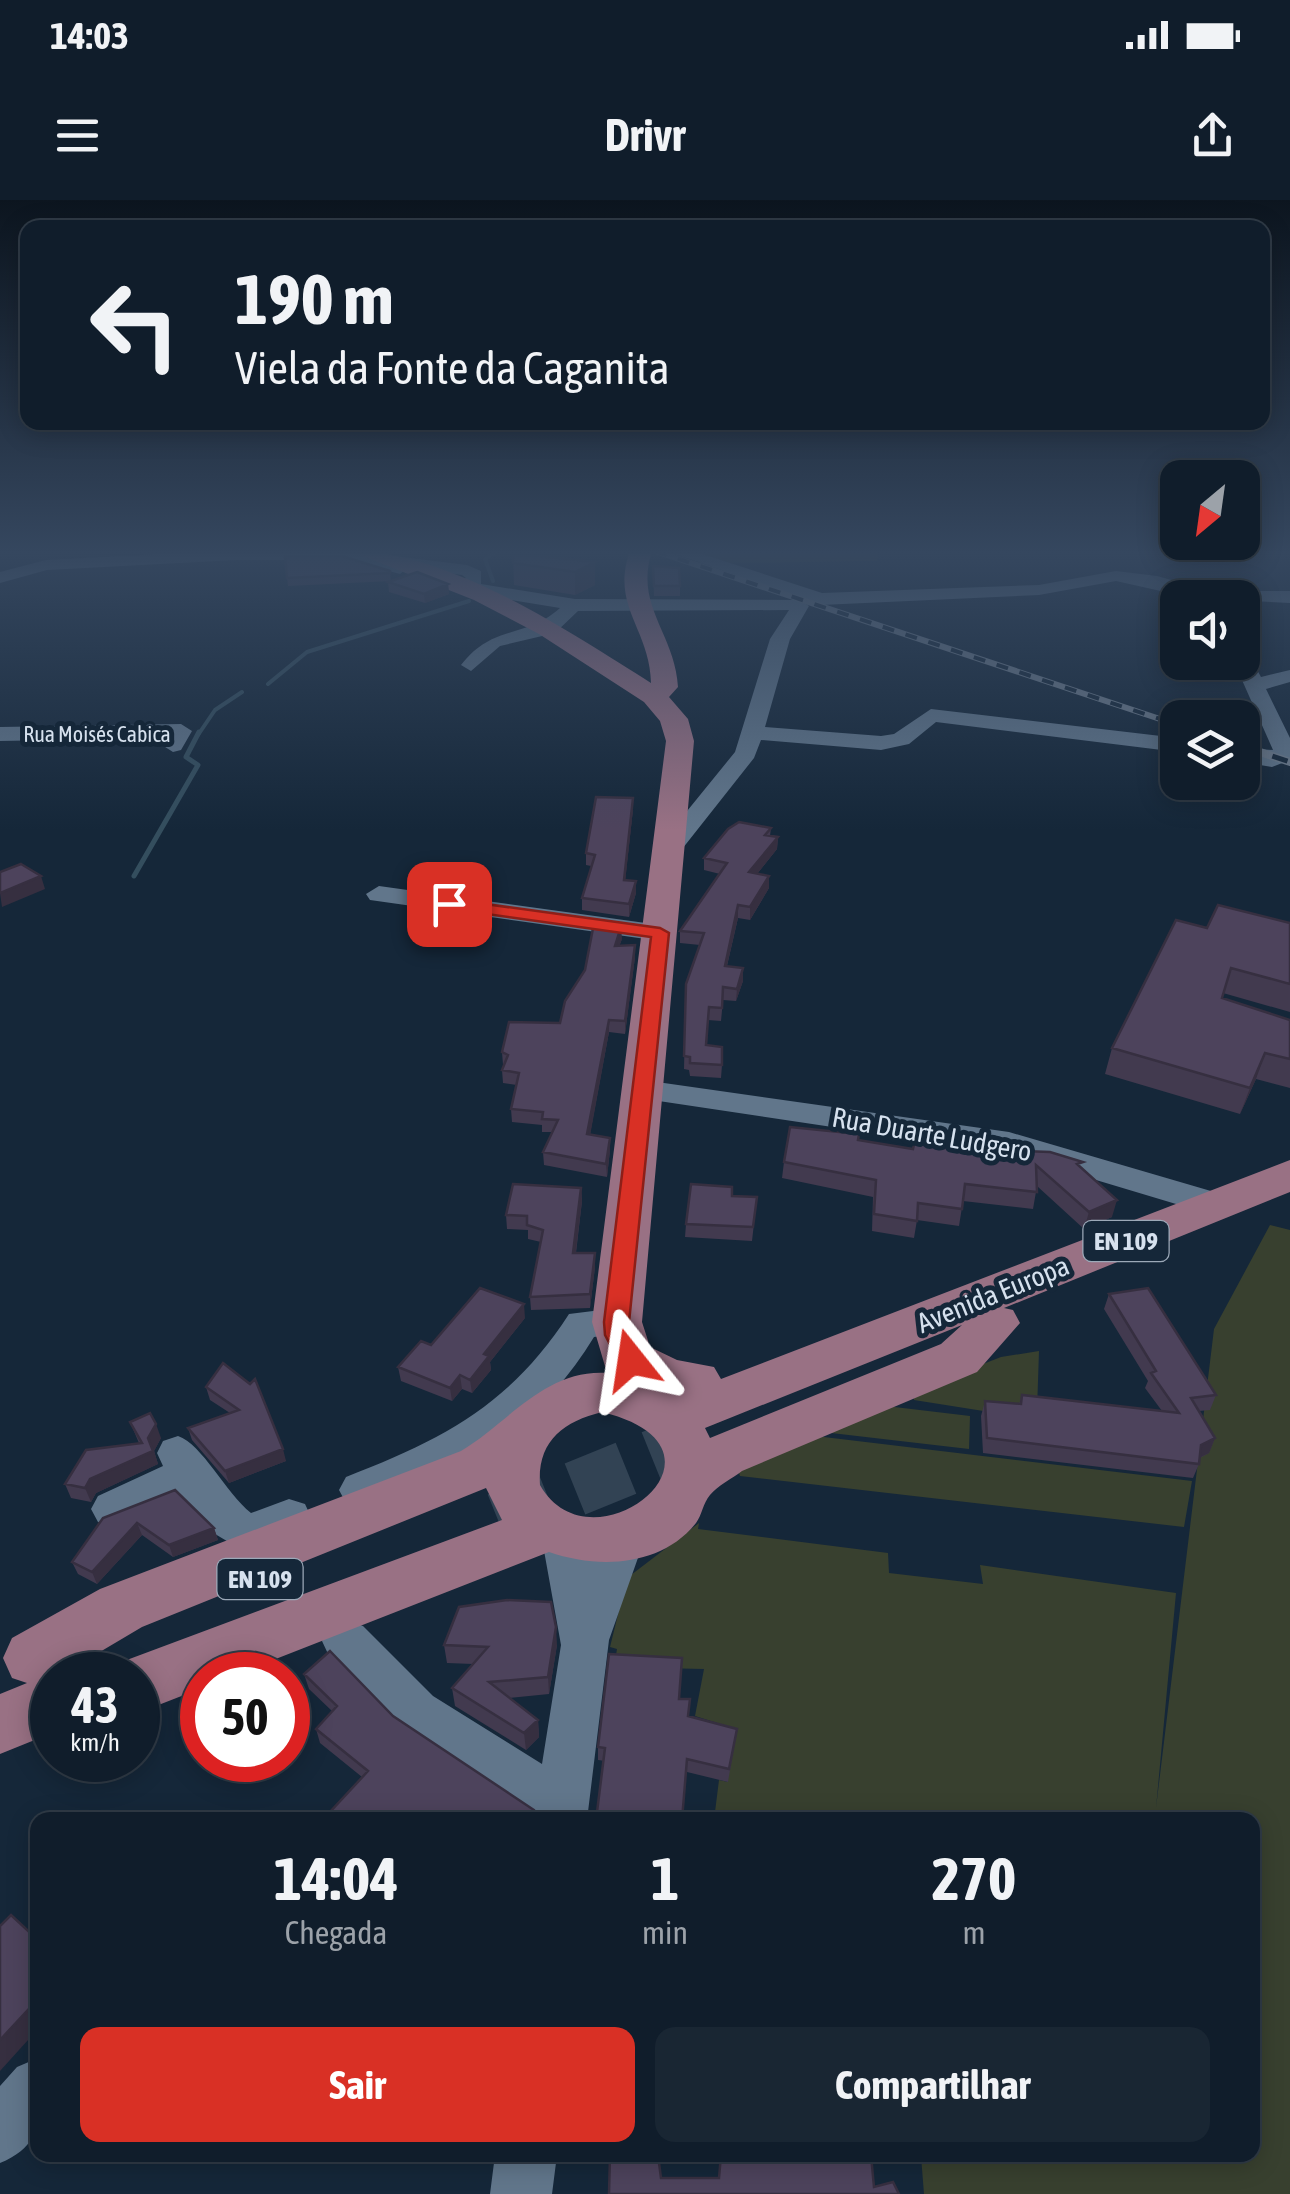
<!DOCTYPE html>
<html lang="pt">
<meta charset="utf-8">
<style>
body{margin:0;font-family:"Asap Condensed",sans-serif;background:#192633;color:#f1f3f6;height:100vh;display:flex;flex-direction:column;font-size:38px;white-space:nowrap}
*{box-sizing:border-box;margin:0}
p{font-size:32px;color:#9ca2a9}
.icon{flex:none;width:55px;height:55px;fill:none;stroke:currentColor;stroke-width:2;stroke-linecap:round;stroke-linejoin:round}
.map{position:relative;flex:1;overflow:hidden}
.sheet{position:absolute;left:30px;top:1612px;width:1230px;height:350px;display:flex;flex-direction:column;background:#101d2b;border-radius:20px;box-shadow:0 5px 25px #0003,0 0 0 2px #303b47}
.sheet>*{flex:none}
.banner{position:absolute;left:20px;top:20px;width:1250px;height:210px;border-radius:20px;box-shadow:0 5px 25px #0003,0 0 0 2px #303b47;background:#101d2b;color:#f1f3f6;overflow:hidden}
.needle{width:65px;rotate:209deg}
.controls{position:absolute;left:1160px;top:260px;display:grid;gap:20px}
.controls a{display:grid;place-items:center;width:100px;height:100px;border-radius:20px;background:#101d2b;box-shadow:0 5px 25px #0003,0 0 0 2px #303b47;font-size:50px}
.speed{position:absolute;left:30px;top:1452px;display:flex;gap:20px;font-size:50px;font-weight:700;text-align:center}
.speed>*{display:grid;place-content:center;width:130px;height:130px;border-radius:50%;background:#101d2b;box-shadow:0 5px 25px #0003,0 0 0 2px #303b47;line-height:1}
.speed small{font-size:25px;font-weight:400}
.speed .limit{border:15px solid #d22;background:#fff;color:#111}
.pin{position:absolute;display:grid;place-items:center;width:85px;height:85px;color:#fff;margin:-42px;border-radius:20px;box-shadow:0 5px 15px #0006}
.me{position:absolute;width:110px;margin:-55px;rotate:345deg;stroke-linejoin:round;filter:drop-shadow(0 0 8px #0008)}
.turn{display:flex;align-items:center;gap:35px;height:210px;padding:0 50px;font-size:45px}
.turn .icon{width:130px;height:130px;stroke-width:2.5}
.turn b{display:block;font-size:70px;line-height:85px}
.eta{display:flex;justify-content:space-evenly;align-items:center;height:170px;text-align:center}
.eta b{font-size:60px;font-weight:700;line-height:70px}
.primary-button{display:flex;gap:20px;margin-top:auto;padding:20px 50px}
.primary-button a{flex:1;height:115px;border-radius:20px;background:#d93025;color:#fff;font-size:40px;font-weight:700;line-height:115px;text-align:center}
.primary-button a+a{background:#192633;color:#f1f3f6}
.status{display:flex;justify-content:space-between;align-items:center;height:70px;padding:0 50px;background:#101d2b;direction:ltr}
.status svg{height:28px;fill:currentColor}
header{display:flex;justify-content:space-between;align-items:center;height:130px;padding:0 50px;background:#101d2b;font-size:45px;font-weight:700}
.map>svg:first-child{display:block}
.green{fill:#38402f}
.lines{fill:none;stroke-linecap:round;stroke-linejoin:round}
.stream-far1{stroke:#344e5e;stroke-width:4}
.stream{stroke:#344e5e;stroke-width:5}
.major-tunnel{stroke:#324354;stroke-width:55;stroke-dasharray:55 28;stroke-linecap:butt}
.minor{fill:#61768b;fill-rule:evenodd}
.major{fill:#997184;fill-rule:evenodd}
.rail-far1-casing{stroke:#6e7c8c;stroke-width:6}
.rail-casing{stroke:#6e7c8c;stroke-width:8}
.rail-far1{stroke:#152739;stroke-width:4;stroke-dasharray:12;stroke-linecap:butt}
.rail{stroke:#152739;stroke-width:5;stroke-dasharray:16;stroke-linecap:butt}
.wall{fill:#423a4f}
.shaded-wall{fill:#362f40}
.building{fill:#4d435c;stroke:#362f40;stroke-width:2.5}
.route{fill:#d93025;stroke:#8d1f18;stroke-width:2.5}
.labels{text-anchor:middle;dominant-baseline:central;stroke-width:10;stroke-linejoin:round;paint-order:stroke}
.far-street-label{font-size:22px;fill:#d6e1ee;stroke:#152739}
.shield{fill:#152739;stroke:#9ca9b8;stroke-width:2.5}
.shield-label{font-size:25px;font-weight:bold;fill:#d6e1ee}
.street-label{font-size:28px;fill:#d6e1ee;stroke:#152739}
</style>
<div class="status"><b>14:03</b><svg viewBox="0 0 49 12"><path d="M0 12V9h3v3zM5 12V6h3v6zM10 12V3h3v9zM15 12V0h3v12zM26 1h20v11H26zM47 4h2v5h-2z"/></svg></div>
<header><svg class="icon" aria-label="menu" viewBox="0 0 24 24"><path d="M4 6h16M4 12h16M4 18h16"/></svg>Drivr<svg class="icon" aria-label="share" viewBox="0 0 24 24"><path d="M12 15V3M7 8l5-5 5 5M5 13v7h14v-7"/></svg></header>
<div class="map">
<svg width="1290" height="1994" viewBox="0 0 1290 1994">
<rect width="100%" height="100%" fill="#152739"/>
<path class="green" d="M678,351H878L877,361L720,363Z
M1270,1025L1290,1030V1994H924L921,1956L903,1955H1252V1620H714L719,1580L728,1582L715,1536L717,1523L695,1516L704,1469L614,1467L617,1449L610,1447L627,1378L699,1323L698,1329L888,1353L889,1373L983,1384L980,1365L1176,1393L1156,1608L1214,1129Z
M1039,1151L1037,1211L1015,1216L914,1200V1191L1001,1157Z
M886,1206L970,1216L969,1249L814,1231Z
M807,1235L1192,1281L1184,1327L740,1276L736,1264Z"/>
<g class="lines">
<path class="stream-far1" d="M493,381L485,359L496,351
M268,484L307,452L469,401
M198,535L215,510L242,492"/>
<path class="stream" d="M134,676L198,565L186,557L199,532"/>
<path class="major-tunnel" d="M498,1320L711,1234"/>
<path class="minor" d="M215,351H354L467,365L481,371V384L575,399L800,400L809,406L790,439L765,527L881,536L894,534L931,509L1178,538V552L936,522L909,544L881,550L761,540L754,558L675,658L666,661L653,653L735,552L770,439L789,410L578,411L555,433L500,446L471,471L461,465C494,423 524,440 560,408L457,391V383L466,378L462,375L408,367L400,374L349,360H236L47,370L0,383V372L46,360Z
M667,351H693L822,393L1039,385L1116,371L1157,376L1210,391H1290V403L1192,398L1116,381L1039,395L821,405Z
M1242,453L1249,455L1261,477L1290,470V482L1266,489L1290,538V560L1272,567L1242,562V548L1273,550L1234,462H1242Z
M181,524L192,531L181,550L173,552L162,545L166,538L0,541V527Z
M379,686L660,725L674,733L660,741L370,700L366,694Z
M643,880L1009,932L1228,996L1234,1004L1228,1012L1216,1016L1006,953L632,897L627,890L632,883Z
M617,1108L631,1112L636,1122L631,1132L594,1137C548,1213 486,1258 404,1291C384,1300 367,1310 346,1303L339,1290L346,1277C444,1239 510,1205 569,1114Z
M178,1236C202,1244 226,1293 251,1313L289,1299L305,1304L311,1317L305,1330L247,1353L210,1331L181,1297L113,1327L98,1322L91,1309L98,1296L163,1266L157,1253L163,1241Z
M563,1315L579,1321L590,1360L607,1325L623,1319L639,1325L645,1338L609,1440L587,1620H535L399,1528L329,1456L322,1441L329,1426L346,1420L363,1426L433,1496L542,1564L561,1445L541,1334L547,1321Z
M38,1858C38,1906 51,1942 0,1963V1886L17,1867Z
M495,1955H557L552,1994H490Z"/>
<path class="major" d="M350,351C448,350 570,432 651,483C650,429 610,406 630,351H652C634,406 675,433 678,487L669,497L688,519L694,541L642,1122L650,1147L677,1160L714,1167L721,1179L1290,960V992L1004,1108L1013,1110L1020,1123L977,1172L742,1271C733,1278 717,1286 710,1295C703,1303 702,1315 696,1323C661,1367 598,1369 549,1352L235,1475H202V1488L138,1513V1475H111L116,1464L502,1320L486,1288L142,1427L61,1475H52V1533L0,1554V1494L27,1483L12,1478L3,1458L12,1438L100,1389L461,1251C508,1223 545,1169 607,1173L592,1122L666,541L660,521L644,502L539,434L474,400ZM962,1125L941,1144L710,1238L705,1228ZM602,1212C753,1249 591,1376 540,1285C537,1242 562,1222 602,1212Z"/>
<g class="rail-far1-casing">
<path id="rail-far1" d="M655,351L1178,525"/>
</g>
<g class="rail-casing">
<path id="rail" d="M1242,546L1290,562"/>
</g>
<use href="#rail-far1" class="rail-far1"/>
<use href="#rail" class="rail"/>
</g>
<path class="wall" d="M513,356L595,362V385L575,395L514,385Z
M653,366L680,386V396H654Z
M390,373L391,381L288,386L287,378Z
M388,382L448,384L449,394L425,403L389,392Z
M633,609L625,680L636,681V693L629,717L582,710V698L591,666L586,665V653Z
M771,628L770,636L778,637L777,649L757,674L769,676V688L750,720L738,718L727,766L743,781L736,801L723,800L721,821L708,820L707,845L722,865L721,878L690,876L689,870L684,869L686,784L700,745L680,743V731L720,674L704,670V658Z
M1290,723V812L1223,793L1222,798L1290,820V888L1256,879L1240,914L1105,874L1112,848L1207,728Z
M622,739L619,746L635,757L625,834L609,832L590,934L610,938V950L607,977L544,965L543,952L552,932H542V925L512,922L511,909L517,885L503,883L502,870L504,866L503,865L502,852L560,823Z
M858,940L913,949L1081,968L1112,1017L1084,1029L1037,986L1033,1009L963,1001L959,1026L917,1020L914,1038L872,1031L873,997L782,978L784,962Z
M581,988L582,1001L576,1053H595V1067L590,1108L531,1110L530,1097L541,1042L528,1039V1030L507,1029L506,1015Z
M732,996L757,997L752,1041L685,1037L686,1024Z
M1109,1094L1216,1195L1210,1210L1199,1211L1215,1238L1209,1253L1200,1258L1199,1264L1193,1278L983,1253L981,1216L985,1201L1019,1204L1022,1195L1162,1211L1145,1188L1148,1181L1104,1109Z
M525,1118L490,1162L491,1170L472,1193L462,1189L452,1201L401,1181L398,1167Z
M223,1163L286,1261L229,1283L192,1240L188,1228L230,1213L210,1200L206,1187Z
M130,1222L161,1238L154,1251L158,1264L96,1293L91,1302L71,1298L65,1284L139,1243Z
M175,1290L214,1328L218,1340L173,1357L142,1335L97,1384L78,1374L72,1362Z
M444,1445H557L549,1494L509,1498L538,1520L539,1537L526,1550L455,1506L452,1488L473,1464L447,1463Z
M304,1474L393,1516L535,1620H333L330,1612L362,1577L320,1543L316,1529L332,1511L309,1489Z
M679,1499L689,1516L737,1529L728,1582L687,1572L598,1560V1547Z"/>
<path class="shaded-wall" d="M595,362V385L575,395V372Z
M448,384L449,394L425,403L424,394Z
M633,598V609L624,692V680Z
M778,637L777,649L749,684V672Z
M41,676L45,689L2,707L0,693Z
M769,676V688L750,720V707Z
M636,681V693L629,717V704Z
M738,705V718L724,778L725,766Z
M621,727L622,739L615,758V746Z
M635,745V757L625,834V821Z
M743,768V781L736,801L737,789Z
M609,820V832L588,947L587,934Z
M1265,853L1256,879L1240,914L1250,888Z
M610,938V950L607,977L606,964Z
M581,988L582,1001L574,1067L573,1053Z
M1117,1000L1112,1017L1084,1029L1089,1012Z
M595,1053V1067L590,1108V1094Z
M524,1104L525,1118L490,1162L491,1170L472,1193L470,1180L484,1154Z
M460,1175L462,1189L452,1201L450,1188Z
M156,1224L161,1238L154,1251L158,1264L96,1293L91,1302L85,1288L90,1279L148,1238Z
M1215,1238L1209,1253L1195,1260L1201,1245Z
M283,1249L286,1261L229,1283L225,1271Z
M137,1323L142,1335L97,1384L92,1372Z
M214,1328L218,1340L173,1357L169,1345Z
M556,1427L557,1445L549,1494L548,1477Z
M538,1520L539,1537L526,1550L524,1533Z
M38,1799V1829L0,1871V1840Z"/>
<path class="building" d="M285,356H342L390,371V373L287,378Z
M513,356H539L595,362L575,372L513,363Z
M653,366L679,368L680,386H654Z
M417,372L448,384L424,394L388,382Z
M596,597L633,598L624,680L636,681L629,704L582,698L595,655L586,653Z
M739,622L771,628L765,635L778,637L749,672L769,676L750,707L738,705L725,766L743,768L737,789L723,787L722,808L709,807L706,845L722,847V865L690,863V857L684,856L686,784L704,733L680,731L727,663L704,658L728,629Z
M21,664L41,676L0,693V672Z
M1218,705L1290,723V784L1231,768L1222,798L1290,820V859L1265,853L1250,888L1112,848L1176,720L1207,728Z
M594,723L621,727L615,746L635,745L625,821L609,820L587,934L610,938L606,964L543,952L558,920L542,919L543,912L511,909L519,873L502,870L508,855L502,852L509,822L560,823L565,801L585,770Z
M790,927L859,934L858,940L913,949L915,940L971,949L1050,952L1083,962L1077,964L1117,1000L1089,1012L1036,965L1037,992L965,984L962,1009L918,1003L917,1021L874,1014L876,980L784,962Z
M513,984L581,988L573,1053H595L590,1094L530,1097L543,1030L527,1025V1016L506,1015Z
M691,984L732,987V996L757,997L753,1027L686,1024Z
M480,1088L524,1104L484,1154L489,1156L470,1180L460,1175L450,1188L398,1167L421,1141L431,1145Z
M1148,1088L1216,1195L1191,1198L1215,1238L1201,1245L1199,1264L987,1238L985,1201L1021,1204L1022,1195L1179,1213L1151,1173L1156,1171L1109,1094Z
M223,1163L250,1184L255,1179L283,1249L225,1271L188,1228L239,1210L206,1187Z
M150,1213L156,1224L148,1238L153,1251L90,1279L85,1288L65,1284L86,1250L142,1243L130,1222Z
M175,1290L214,1328L169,1345L137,1323L92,1372L72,1362L103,1318Z
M507,1400L551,1402L556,1427L548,1477L489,1482L538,1520L524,1533L452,1488L488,1447L444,1445L459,1407Z
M330,1451L393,1516L534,1610L533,1620H343L330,1612L368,1571L316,1529L337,1506L304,1474Z
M609,1454L682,1458L679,1499H690L688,1516L737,1529L729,1569L687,1559L682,1620H596L605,1548L598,1547Z
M11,1715L38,1740V1799L0,1840V1726Z
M610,1955H658L661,1978H719L721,1955H871L874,1987L893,1982L899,1994H609Z"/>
<linearGradient id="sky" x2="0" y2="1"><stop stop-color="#0c151f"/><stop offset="0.56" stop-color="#35475f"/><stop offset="1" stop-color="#35475f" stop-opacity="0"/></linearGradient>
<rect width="1290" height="630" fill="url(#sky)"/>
<path class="route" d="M449,699L660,728L669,733L629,1122L630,1135L644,1160L640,1167H622L605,1135L604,1122L651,737L443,708V700Z"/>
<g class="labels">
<g class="far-street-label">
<text x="97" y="534">Rua Moisés Cabica</text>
</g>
<g class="shield">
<rect x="1083.5" y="1021" width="85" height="40" rx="8"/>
<rect x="217.5" y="1359" width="85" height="40" rx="8"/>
</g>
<g class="shield-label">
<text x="1126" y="1041">EN 109</text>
<text x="260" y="1379">EN 109</text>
</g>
<g class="street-label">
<text transform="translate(932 934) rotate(10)">Rua Duarte Ludgero</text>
<text transform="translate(993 1094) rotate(-22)">Avenida Europa</text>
</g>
</g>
</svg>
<div class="controls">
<a><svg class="needle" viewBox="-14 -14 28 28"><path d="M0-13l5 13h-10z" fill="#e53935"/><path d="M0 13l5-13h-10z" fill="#9ca2a9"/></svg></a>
<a><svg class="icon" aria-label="sound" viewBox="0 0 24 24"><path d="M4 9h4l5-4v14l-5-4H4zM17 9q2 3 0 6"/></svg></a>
<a><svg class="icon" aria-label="layers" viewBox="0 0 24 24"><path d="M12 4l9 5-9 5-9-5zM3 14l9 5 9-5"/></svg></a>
</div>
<div class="speed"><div>43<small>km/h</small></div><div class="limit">50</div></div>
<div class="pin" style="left:449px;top:704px;background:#d93025"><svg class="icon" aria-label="arrive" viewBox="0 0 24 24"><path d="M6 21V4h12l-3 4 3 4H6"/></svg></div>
<svg class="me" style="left:631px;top:1160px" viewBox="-20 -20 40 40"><path d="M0-17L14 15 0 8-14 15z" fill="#d93025" stroke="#fff" stroke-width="4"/></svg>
<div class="banner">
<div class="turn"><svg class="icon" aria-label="left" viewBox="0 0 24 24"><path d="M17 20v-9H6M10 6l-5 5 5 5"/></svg><div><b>190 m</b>Viela da Fonte da Caganita</div></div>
</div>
<section class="sheet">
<div class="eta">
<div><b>14:04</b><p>Chegada</p></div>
<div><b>1</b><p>min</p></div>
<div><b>270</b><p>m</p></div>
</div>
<div class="primary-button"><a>Sair</a><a>Compartilhar</a></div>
</section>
</div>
